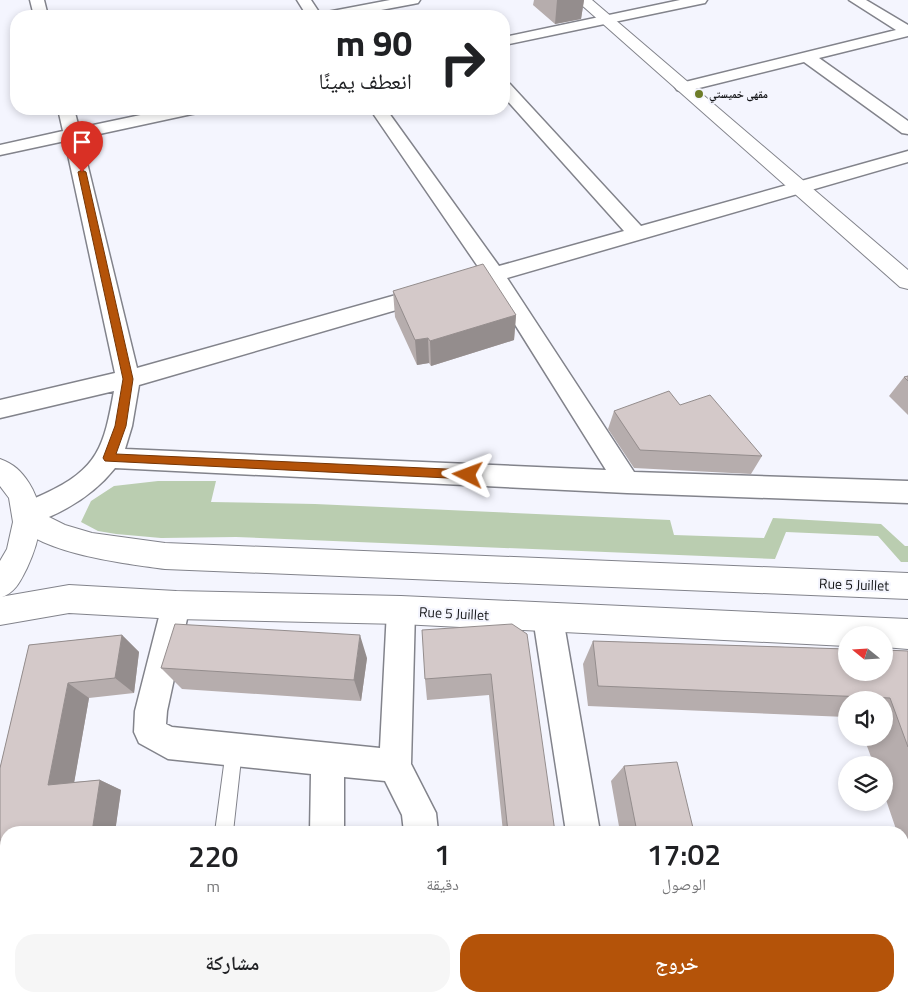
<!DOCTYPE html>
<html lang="ar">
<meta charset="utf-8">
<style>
body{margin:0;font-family:"Titillium Web","Noto Naskh Arabic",sans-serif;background:#f6f6f6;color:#202124;direction:rtl;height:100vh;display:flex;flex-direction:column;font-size:19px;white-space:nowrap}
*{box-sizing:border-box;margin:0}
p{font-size:16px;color:#757577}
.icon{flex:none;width:28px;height:28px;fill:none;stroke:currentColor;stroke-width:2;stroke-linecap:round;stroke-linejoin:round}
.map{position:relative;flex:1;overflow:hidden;direction:ltr}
.sheet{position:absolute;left:0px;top:826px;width:909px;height:176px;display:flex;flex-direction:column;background:#fff;border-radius:20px 20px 0 0;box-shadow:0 2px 8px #0003;direction:rtl}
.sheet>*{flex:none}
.guide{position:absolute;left:10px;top:10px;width:500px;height:105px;border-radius:20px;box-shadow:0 2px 8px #0003;direction:rtl;background:#fff;color:#202124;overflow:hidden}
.needle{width:32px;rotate:288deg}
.tools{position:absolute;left:838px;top:626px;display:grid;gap:10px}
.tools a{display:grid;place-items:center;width:55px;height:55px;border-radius:50%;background:#fff;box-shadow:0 2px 8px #0003;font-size:25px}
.pin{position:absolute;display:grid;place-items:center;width:42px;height:42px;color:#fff;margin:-51px -21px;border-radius:50% 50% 50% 0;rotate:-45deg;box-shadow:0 0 5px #0007}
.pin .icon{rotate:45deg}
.me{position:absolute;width:55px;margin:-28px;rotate:273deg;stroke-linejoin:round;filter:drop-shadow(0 0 4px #0008)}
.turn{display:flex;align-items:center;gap:18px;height:105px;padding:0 15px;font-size:22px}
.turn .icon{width:65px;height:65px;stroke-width:2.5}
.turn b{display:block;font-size:35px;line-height:42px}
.eta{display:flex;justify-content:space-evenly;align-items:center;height:85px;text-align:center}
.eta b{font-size:30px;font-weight:600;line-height:35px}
.primary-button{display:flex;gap:10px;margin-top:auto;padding:10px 15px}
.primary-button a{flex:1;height:58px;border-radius:20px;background:#b45309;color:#fff;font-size:20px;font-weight:600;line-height:58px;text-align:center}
.primary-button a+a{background:#f6f6f6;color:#202124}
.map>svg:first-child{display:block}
.green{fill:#bacdb0}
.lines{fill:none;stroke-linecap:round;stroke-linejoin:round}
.lane-casing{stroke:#82838b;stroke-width:2}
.street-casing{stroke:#82838b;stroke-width:3}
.secondary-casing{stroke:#82838b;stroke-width:2}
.primary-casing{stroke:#82838b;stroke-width:2}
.lane{fill:#fff;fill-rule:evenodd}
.street{fill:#fff;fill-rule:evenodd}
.secondary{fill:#fff;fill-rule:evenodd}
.primary{fill:#fff;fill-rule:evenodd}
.wall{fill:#b6adad}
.shaded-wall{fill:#948d8d}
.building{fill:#d4c9c9;stroke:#948d8d}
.route{fill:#b45309;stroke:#753606}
.poi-dot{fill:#6d7c29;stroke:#f4f5fe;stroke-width:2}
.labels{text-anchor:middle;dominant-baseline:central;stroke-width:4;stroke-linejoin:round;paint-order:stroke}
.far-poi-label{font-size:11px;font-weight:bold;fill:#151619;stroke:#f4f5fe;text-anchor:start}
.street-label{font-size:14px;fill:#151619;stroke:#f4f5fe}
</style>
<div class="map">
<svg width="908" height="1002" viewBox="0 0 908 1002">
<rect width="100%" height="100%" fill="#f4f5fe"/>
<path class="green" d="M158,481H216L211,502L315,504L670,520L674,535L764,538L773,518L881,524L905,546H908V562H901L878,536L786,532L775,559L236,537L161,538L116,534L98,531L81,522L91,501L114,486Z"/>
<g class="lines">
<g class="lane-casing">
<path id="lane" d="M234,742L240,744L242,750L233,832H215L226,750L228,744Z
M14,996H34V1002H14Z
M194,996H214L215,1002H195Z"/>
</g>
<g class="street-casing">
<path id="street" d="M30,0H44L48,16H34Z
M297,0H311L321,15L327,12L390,0H420L418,3L413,4L349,16H307Z
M680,0H707L705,3L700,4L504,45V37Z
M849,0H866L908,25V36L819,58L908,121V134L902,133L804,62L683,92L677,90L675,87L677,84L896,30Z
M504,82L510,84L641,226L908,151V162L507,278L634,472L908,481V503L627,493L115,468C92,497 61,514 26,526L17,523L13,515C19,503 32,500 44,494C99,469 104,446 114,391L0,418V400L115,373L65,141L0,155V145L63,131L58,109H74L79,128L169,109H200L198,113L192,114L81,138L137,368L481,271L370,109H386L499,266L624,231L504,97ZM489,283L606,470L125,449L132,426L139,385Z
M176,592L186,596L190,605L167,711L166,724L172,727L380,748L387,610L391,601L401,597L411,601L415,610L411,764L436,813L438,832H404L402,815L385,781L344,777V832H310L311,774L168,759L139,743L134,732L135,711L162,605L166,596Z
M548,604L558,608L563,618L600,832H566L533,618L538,608Z
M306,996H344V1002H306Z
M412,996H450L451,1002H413Z
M590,996H628L629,1002H591Z"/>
</g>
<g class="secondary-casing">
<path id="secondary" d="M576,0H592L908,270V289L900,287Z
M27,506L65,525L92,533L165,543L908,573V599L165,569C129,564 30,553 13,518L17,510Z
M69,585L176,591L401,596L908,619V649L884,647V635H846V646L401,624L176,619L69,613L0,625V597Z"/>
</g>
<g class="primary-casing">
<path id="primary" d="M0,459C14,464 21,471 29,483C47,511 40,540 27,568C20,582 15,593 0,598V561L7,549L13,522L9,498L0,486Z"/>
</g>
<use href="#lane" class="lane"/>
<use href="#street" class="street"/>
<use href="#secondary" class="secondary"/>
<use href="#primary" class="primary"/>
</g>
<path class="wall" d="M534,0H584L581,19L555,24L533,5Z
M393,291L516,315L514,340L431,366L429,363L417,365L395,317Z
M908,376V415L889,396L904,377Z
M680,405L762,456L751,474L634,468L608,429L614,411Z
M512,624L555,832H503L489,695L427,700L425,679Z
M122,635L139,652L134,693L89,698L74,782L100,780L121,790L115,832H6V856L0,854V768L29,645Z
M593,641L908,651V839H902V832H897L884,794V765H874L864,738H884V700H846V717L588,706L583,664Z
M367,658L361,701L182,689L161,668Z
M624,766L694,832H620L611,781Z
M519,996H578L579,1002H520Z"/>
<path class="shaded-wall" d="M557,0H584L581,19L555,24Z
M516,315L514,340L431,366L430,341Z
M428,338L429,363L417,365L415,340Z
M122,635L139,652L134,693L115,678Z
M360,635L367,658L361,701L354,680Z
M68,683L89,698L72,795L48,785Z
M100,780L121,790L115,832H92Z
M106,996H136V1002H105Z"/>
<path class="building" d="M483,264L516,315L430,341L428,338L415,340L393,291Z
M908,376V381L904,377Z
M669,391L680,405L710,395L762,456L640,450L614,411Z
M175,624L360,635L354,680L161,668Z
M512,624L527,634L555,832H508L491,674L425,679L422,630Z
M122,635L115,678L68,683L48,785L100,780L92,832H6V847L0,848V768L29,645Z
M593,641L846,649V672H884V650L908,651V747L890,698L598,686Z
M677,762L694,832H637L624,766Z
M45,996H106L105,1002H44Z
M526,996H578L579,1002H526Z"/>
<path class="route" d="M82,170L86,172L133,379L126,426L116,454L468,470L471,471L473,475L471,478L468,479L105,461L103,458L115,426L123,379L78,172Z"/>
<circle class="poi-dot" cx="699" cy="94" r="5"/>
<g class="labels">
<g class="far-poi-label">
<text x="709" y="94">مقهى خميستي</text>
</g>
<g class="street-label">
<text transform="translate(854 584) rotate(2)">Rue 5 Juillet</text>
<text transform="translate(454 613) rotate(3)">Rue 5 Juillet</text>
</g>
</g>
</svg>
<div class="tools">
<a><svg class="needle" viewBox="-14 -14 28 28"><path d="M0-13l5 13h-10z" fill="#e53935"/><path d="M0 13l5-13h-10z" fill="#757577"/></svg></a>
<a><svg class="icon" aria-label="sound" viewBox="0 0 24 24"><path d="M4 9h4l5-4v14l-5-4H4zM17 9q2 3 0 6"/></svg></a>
<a><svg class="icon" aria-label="layers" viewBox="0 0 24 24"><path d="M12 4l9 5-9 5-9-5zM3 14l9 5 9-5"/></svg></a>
</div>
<div class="pin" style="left:82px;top:172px;background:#d93025"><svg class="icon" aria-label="arrive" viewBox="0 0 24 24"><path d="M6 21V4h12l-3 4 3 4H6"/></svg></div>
<svg class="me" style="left:468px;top:475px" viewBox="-20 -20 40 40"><path d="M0-17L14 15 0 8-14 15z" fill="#b45309" stroke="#fff" stroke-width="4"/></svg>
<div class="guide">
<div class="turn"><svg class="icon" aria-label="right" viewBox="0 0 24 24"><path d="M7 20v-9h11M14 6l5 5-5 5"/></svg><div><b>90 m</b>انعطف يمينًا</div></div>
</div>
<section class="sheet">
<div class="eta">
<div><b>17:02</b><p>الوصول</p></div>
<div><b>1</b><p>دقيقة</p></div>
<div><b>220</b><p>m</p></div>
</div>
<div class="primary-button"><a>خروج</a><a>مشاركة</a></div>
</section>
</div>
